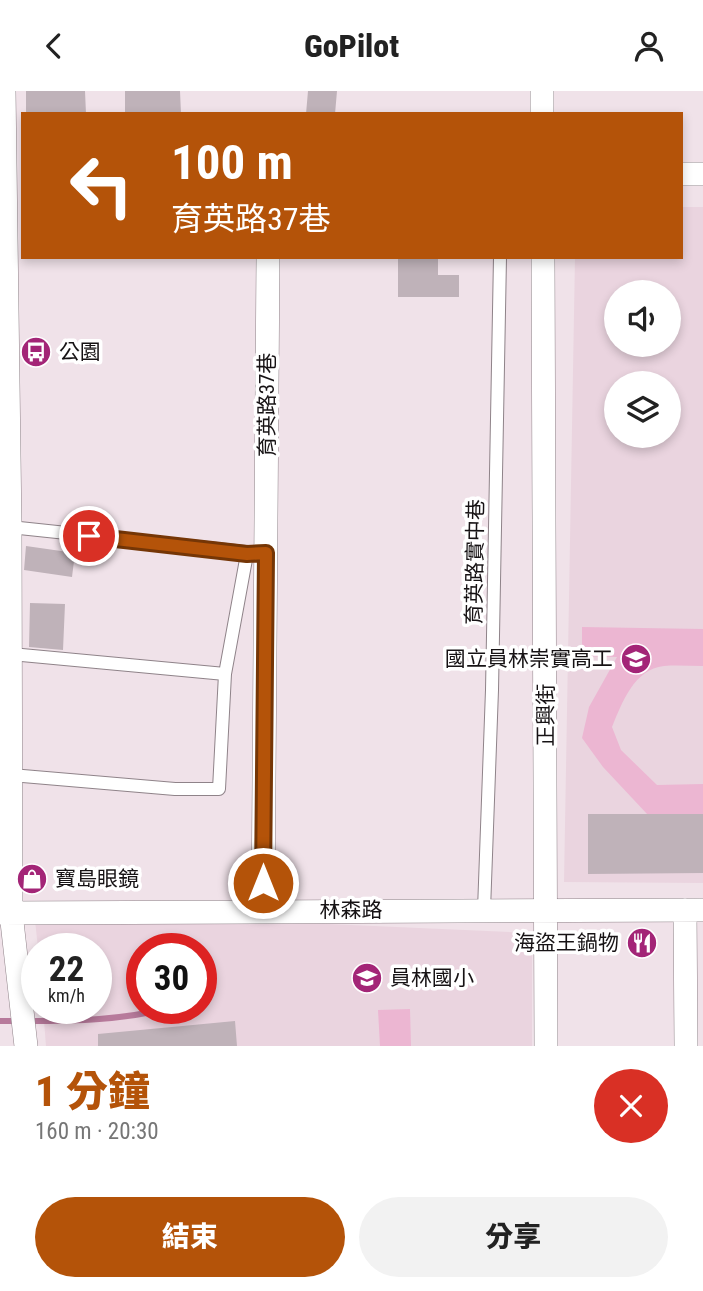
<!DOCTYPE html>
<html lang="zh-TW">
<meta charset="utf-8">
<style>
body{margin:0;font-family:"Roboto Condensed","Noto Sans TC",sans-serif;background:#f2f2f2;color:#222;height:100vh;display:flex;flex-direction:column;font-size:26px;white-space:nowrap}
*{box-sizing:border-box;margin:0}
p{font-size:23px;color:#767676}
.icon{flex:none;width:38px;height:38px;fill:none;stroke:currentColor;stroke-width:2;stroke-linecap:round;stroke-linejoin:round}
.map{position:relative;height:955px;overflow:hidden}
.side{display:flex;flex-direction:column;background:#fff;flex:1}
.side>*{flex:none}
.top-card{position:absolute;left:21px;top:21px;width:662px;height:147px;border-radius:0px;box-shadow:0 4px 10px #0003;background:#b45309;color:#fff;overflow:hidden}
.controls{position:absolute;left:604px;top:189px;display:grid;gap:14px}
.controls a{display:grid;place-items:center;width:77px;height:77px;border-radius:50%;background:#fff;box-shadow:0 4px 10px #0003;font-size:35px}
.speed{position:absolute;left:21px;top:842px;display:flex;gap:14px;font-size:35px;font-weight:700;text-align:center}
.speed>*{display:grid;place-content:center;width:91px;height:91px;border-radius:50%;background:#fff;box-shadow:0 4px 10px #0003;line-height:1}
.speed small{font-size:18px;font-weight:400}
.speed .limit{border:10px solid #d22;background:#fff;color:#111}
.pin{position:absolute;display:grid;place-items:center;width:60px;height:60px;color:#fff;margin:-30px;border:4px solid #fff;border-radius:50%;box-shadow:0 2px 7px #0007}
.me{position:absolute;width:77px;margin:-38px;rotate:0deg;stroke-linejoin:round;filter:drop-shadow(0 0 5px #0008)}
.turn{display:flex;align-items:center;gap:24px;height:147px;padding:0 35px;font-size:32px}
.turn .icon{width:91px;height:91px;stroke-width:2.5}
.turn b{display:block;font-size:49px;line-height:60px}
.round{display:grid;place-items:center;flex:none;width:74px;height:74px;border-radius:37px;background:#f2f2f2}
.overview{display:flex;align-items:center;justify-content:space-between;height:119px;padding:0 35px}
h1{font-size:42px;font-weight:800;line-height:52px;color:#b45309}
.primary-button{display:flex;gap:14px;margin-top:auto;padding:14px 35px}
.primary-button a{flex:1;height:80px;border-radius:42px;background:#b45309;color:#fff;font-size:28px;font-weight:800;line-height:80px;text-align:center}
.primary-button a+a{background:#f2f2f2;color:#222}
header{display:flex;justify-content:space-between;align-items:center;height:91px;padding:0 35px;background:#fff;font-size:32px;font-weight:800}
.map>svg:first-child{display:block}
.built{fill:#ead4df;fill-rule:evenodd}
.green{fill:#ecb6d2}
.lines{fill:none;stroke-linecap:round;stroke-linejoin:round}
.stream{stroke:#b77a9b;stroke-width:6}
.building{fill:#bfb2b9}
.lane-casing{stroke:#8f8389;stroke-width:14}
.street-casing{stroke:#8f8389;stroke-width:24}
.lane{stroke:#fff;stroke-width:12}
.street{stroke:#fff;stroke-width:23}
.route-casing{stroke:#753606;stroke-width:18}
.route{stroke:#b45309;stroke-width:12}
.labels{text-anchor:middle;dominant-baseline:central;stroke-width:7;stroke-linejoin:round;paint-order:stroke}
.poi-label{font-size:21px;fill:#161214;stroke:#fff;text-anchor:start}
.street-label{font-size:21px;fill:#161214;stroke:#fff}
</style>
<header><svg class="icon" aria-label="back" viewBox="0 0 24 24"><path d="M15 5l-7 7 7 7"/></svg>GoPilot<svg class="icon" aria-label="person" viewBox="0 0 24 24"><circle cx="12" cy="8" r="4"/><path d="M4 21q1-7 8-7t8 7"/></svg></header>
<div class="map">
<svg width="703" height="955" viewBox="0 0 703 955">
<rect width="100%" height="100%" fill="#f0e2e9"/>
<path class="built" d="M681,116H703V792L564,791L575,166H681ZM616,201H668V254H616ZM616,292H668V345H616Z
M34,820L532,842V955H46L43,917H96V858L38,857ZM142,858H201V917H142Z"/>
<path class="green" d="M582,536L703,538V575C690,575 676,574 664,575C634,578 622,612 612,636L621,659L657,694L703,693V724H648L603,676L582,647L589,616L617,566L582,565Z
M410,918L411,955H380L378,919Z"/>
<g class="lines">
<path class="stream" d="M201,909L205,908
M0,930H18
M28,930C76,930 123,929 169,917"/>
</g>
<path class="building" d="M26,0H85L86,23H26Z
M125,0H180L181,23H125Z
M308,0H337L335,23H306Z
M398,166H438V184H459V206H398Z
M26,455L75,462L72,486L24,479Z
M30,512L65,513L63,559L29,556Z
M588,723H703V782L588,783Z
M235,930L237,955H98V943Z"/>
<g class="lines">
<g class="lane-casing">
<path id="lane" d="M10,436L255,462
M11,563L225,583
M11,684L175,698H219L225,583L247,463
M484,819L492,599L500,166"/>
</g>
<g class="street-casing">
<path id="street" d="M4,0L10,436L11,822L26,955
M542,0V23
M681,83H703
M543,166L546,955
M685,819L686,955
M263,820L268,166
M0,822L703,819"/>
</g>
<use href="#lane" class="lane"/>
<use href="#street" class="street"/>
</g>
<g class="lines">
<g class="route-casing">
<path id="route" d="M89,445L247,463L266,462L263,792"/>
</g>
<use href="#route" class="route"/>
</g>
<defs>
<g id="bus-disc" transform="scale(1.575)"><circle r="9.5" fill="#a32577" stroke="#fff"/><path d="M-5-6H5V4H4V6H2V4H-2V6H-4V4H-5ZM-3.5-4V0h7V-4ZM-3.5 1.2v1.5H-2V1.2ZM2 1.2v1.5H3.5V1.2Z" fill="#fff"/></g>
<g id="school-disc" transform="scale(1.575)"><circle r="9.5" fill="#a32577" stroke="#fff"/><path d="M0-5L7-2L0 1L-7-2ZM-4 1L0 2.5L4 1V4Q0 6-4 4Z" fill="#fff"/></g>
<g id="shop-disc" transform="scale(1.575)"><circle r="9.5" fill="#a32577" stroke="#fff"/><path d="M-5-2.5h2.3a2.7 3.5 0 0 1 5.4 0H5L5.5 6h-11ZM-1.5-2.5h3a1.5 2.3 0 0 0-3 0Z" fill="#fff"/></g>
<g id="restaurant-disc" transform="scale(1.575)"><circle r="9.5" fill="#a32577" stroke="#fff"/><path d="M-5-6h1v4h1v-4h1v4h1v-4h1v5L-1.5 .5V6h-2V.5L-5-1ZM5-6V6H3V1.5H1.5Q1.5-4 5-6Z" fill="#fff"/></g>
</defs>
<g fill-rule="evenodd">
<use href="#bus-disc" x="36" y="261"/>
<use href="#school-disc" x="636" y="568"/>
<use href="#shop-disc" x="32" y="788"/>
<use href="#restaurant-disc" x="642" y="852"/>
<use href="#school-disc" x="367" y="887"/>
</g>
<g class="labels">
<g class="poi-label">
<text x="59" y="261">公園</text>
<text x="613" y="568" text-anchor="end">國立員林崇實高工</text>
<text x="55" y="788">寶島眼鏡</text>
<text x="619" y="852" text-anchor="end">海盜王鍋物</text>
<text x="390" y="887">員林國小</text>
</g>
<g class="street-label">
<text transform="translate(267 314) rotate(-90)">育英路37巷</text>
<text transform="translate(475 471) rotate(-89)">育英路實中巷</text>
<text transform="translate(546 624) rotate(-90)">正興街</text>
<text x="351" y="819">林森路</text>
</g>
</g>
</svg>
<div class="controls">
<a><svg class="icon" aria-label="sound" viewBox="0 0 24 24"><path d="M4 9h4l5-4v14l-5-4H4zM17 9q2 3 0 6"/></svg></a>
<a><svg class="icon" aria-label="layers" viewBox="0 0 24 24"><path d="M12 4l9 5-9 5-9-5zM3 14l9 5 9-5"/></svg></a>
</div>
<div class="speed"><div>22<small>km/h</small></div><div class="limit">30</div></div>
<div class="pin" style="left:89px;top:445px;background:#d93025"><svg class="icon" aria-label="arrive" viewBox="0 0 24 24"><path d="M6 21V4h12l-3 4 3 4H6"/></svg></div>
<svg class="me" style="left:263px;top:792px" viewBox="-20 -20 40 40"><circle r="17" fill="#b45309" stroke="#fff" stroke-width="3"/><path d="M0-11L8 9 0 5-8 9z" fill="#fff"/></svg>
<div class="top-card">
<div class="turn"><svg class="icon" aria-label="left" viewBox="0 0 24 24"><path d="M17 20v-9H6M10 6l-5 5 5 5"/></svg><div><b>100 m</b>育英路37巷</div></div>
</div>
</div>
<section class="side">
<div class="overview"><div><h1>1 分鐘</h1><p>160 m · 20:30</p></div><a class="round" style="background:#d93025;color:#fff"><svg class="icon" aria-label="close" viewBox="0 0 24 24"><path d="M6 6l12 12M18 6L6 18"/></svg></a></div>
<div class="primary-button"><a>結束</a><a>分享</a></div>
</section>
